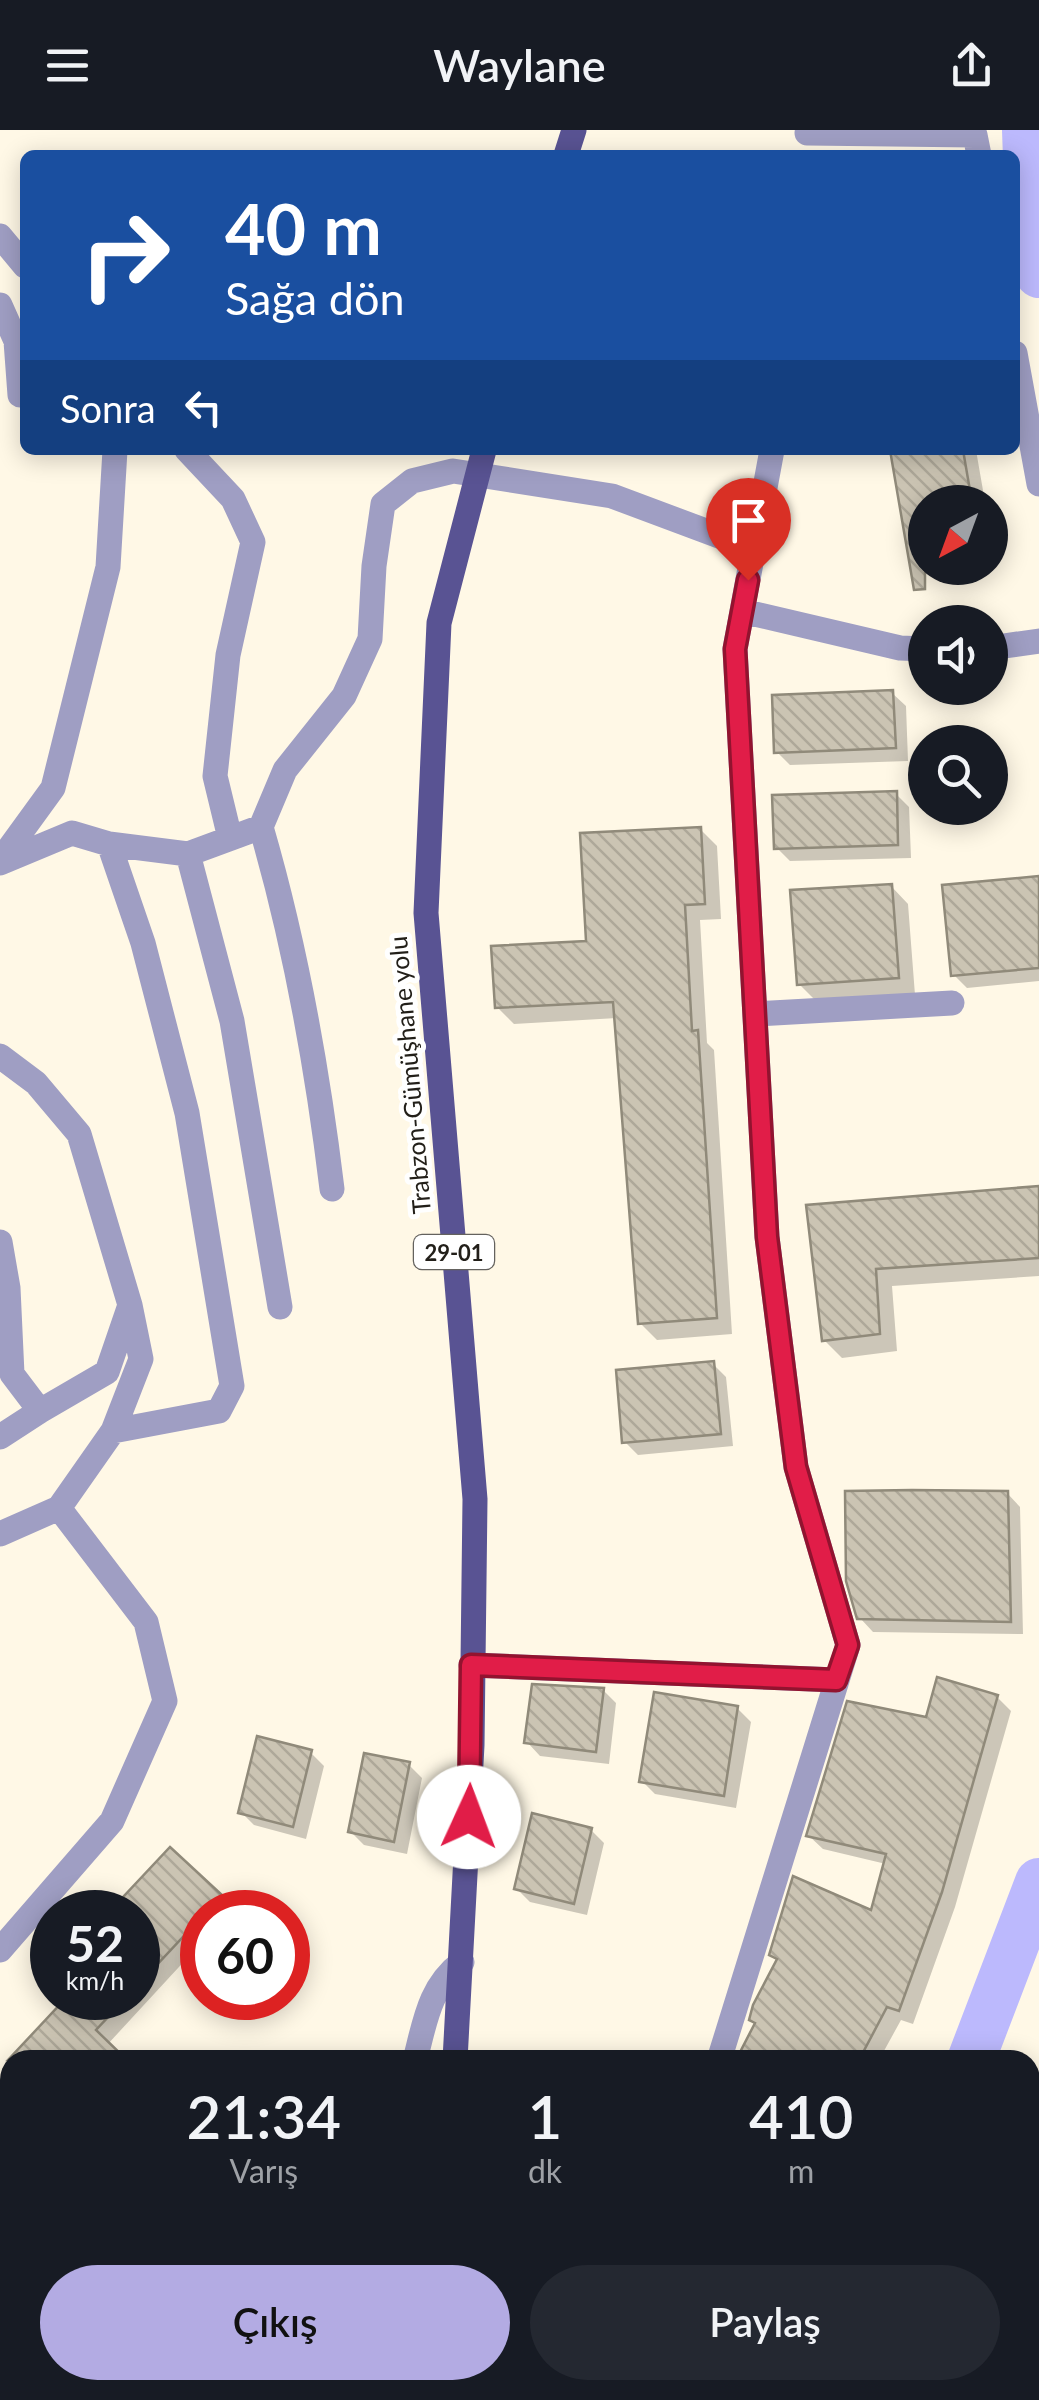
<!DOCTYPE html>
<html lang="tr">
<meta charset="utf-8">
<style>
body{margin:0;font-family:Lato,sans-serif;background:#242831;color:#f1f3f6;height:100vh;display:flex;flex-direction:column;font-size:38px;white-space:nowrap}
*{box-sizing:border-box;margin:0}
p{font-size:32px;color:#9ea1a6}
.icon{flex:none;width:55px;height:55px;fill:none;stroke:currentColor;stroke-width:2;stroke-linecap:round;stroke-linejoin:round}
.map{position:relative;flex:1;overflow:hidden}
.panel{position:absolute;left:0px;top:1920px;width:1040px;height:350px;display:flex;flex-direction:column;background:#171b24;border-radius:30px 30px 0 0;box-shadow:0 5px 25px #0003}
.panel>*{flex:none}
.guide{position:absolute;left:20px;top:20px;width:1000px;height:305px;border-radius:15px;box-shadow:0 5px 25px #0003;background:#1a4fa0;color:#fff;overflow:hidden}
.needle{width:65px;rotate:221deg}
.tools{position:absolute;left:908px;top:355px;display:grid;gap:20px}
.tools a{display:grid;place-items:center;width:100px;height:100px;border-radius:50%;background:#171b24;box-shadow:0 5px 25px #0003;font-size:50px}
.speed{position:absolute;left:30px;top:1760px;display:flex;gap:20px;font-size:50px;font-weight:700;text-align:center}
.speed>*{display:grid;place-content:center;width:130px;height:130px;border-radius:50%;background:#171b24;box-shadow:0 5px 25px #0003;line-height:1}
.speed small{font-size:25px;font-weight:400}
.speed .limit{border:15px solid #d22;background:#fff;color:#111}
.pin{position:absolute;display:grid;place-items:center;width:85px;height:85px;color:#fff;margin:-102px -42px;border-radius:50% 50% 50% 0;rotate:-45deg;box-shadow:0 0 10px #0007}
.pin .icon{rotate:45deg}
.me{position:absolute;width:110px;margin:-55px;rotate:2deg;stroke-linejoin:round;filter:drop-shadow(0 0 8px #0008)}
.turn{display:flex;align-items:center;gap:35px;height:210px;padding:0 40px;font-size:45px}
.turn .icon{width:130px;height:130px;stroke-width:2.5}
.turn b{display:block;font-size:70px;line-height:85px}
.then{display:flex;align-items:center;height:95px;padding:0 40px;background:#0003;gap:20px;font-size:38px}
.eta{display:flex;justify-content:space-evenly;align-items:center;height:170px;text-align:center}
.eta b{font-size:60px;font-weight:600;line-height:70px}
.action{display:flex;gap:20px;margin-top:auto;padding:20px 40px}
.action a{flex:1;height:115px;border-radius:60px;background:#b3abe3;color:#111;font-size:40px;font-weight:600;line-height:115px;text-align:center}
.action a+a{background:#242831;color:#f1f3f6}
header{display:flex;justify-content:space-between;align-items:center;height:130px;padding:0 40px;background:#171b24;font-size:45px;font-weight:600}
.map>svg:first-child{display:block}
.shadow{fill:#0003}
.lines{fill:none;stroke-linecap:round;stroke-linejoin:round}
.river{stroke:#bcb9fd;stroke-width:48}
.building{fill:url(#building-back-hatch);stroke:#908a7a;stroke-width:2.5}
.minor{stroke:#9f9ec3;stroke-width:25}
.major{stroke:#595393;stroke-width:25}
.route-casing{stroke:#92132f;stroke-width:25}
.route{stroke:#e11d48;stroke-width:18}
.labels{text-anchor:middle;dominant-baseline:central;stroke-width:10;stroke-linejoin:round;paint-order:stroke}
.shield{fill:#fff;stroke:#64625e;stroke-width:2.5}
.shield-label{font-size:22px;font-weight:bold;fill:#221f19}
.street-label{font-size:25px;fill:#221f19;stroke:#fff}
</style>
<header><svg class="icon" aria-label="menu" viewBox="0 0 24 24"><path d="M4 6h16M4 12h16M4 18h16"/></svg>Waylane<svg class="icon" aria-label="share" viewBox="0 0 24 24"><path d="M12 15V3M7 8l5-5 5 5M5 13v7h14v-7"/></svg></header>
<div class="map">
<svg width="1039" height="2270" viewBox="0 0 1039 2270">
<defs>
<pattern id="building-back-hatch" width="6" height="6" patternUnits="userSpaceOnUse" patternTransform="scale(2.5)"><rect width="6" height="6" fill="#cbc4b3"/><path d="M-1 5l2 2M0 0l6 6M5-1l2 2" fill="none" stroke="#aea899"/></pattern>
</defs>
<rect width="100%" height="100%" fill="#fff8e6"/>
<path class="shadow" d="M892,320H976L985,372H925V438H943L927,440L910,422Z
M990,402L995,429L990,430Z
M892,563L906,576L908,631L790,635L777,622Z
M896,664L909,677L911,728L790,731L777,718Z
M700,699L717,716L721,789L700,790L707,913L714,920L732,1204L657,1210L640,1193L617,888L514,894L497,877L589,813Z
M1039,748V851L967,858L954,845Z
M891,756L908,774L915,865L817,872L799,854Z
M1039,1059V1146L892,1156L897,1221L842,1228L824,1210L809,1077Z
M713,1234L726,1247L733,1316L638,1325L625,1312Z
M1007,1363L1020,1377L1023,1504L873,1502L860,1488Z
M603,1560L616,1573L609,1634L540,1626L527,1612Z
M997,1567L1011,1581L955,1777L913,1894L901,1890L879,1930H736L757,1895L779,1832L771,1824L872,1783L886,1734L823,1719L808,1705Z
M737,1578L751,1592L736,1678L655,1664L642,1651Z
M311,1623L324,1636L306,1709L254,1695L241,1682Z
M409,1635L422,1648L407,1724L364,1715L351,1702Z
M591,1700L604,1713L587,1785L530,1772L517,1759Z
M170,1720L233,1780L202,1782V1812L107,1915L123,1930H12L70,1868H138V1782H112Z
M10,1932V1947L3,1940Z
M1030,2244L1031,2270H921L920,2260H1030Z
M661,2260H745L744,2270H661Z"/>
<g class="lines">
<path class="river" d="M1026,0L1029,85L1039,144
M971,1930L1039,1752
M833,2270L835,2260"/>
</g>
<path class="building" d="M890,320H963L972,372H925V459L914,460Z
M893,560L896,618L774,623L772,565Z
M897,661L898,715L774,719L772,665Z
M701,697L705,774L685,775L692,901L698,900L717,1188L638,1194L613,872L495,878L491,816L586,811L580,703Z
M1039,746V838L951,846L942,755Z
M892,754L899,848L797,855L790,760Z
M1039,1056V1128L876,1139L880,1204L822,1211L806,1075Z
M714,1231L721,1304L622,1313L616,1240Z
M912,1360L1008,1361L1011,1492L857,1489L846,1451L845,1361Z
M937,1547L998,1565L942,1762L899,1881L887,1877L859,1930H736L755,1893L749,1890L753,1875L777,1829L769,1825L793,1746L871,1780L886,1724L806,1706L847,1571L926,1587Z
M532,1554L604,1558L596,1622L524,1613Z
M654,1562L738,1576L724,1666L639,1652Z
M257,1606L312,1620L293,1697L238,1683Z
M364,1623L410,1632L394,1712L348,1702Z
M532,1683L592,1698L574,1774L514,1759Z
M170,1717L222,1765L138,1855V1782H109Z
M66,1868H126L96,1900L127,1930H8Z"/>
<g class="lines">
<path class="minor" d="M807,3L975,5L979,25
M0,106L25,136
M0,175L16,211L20,265
M1015,223L1039,354
M187,320L233,369L253,412L228,525L215,646L230,708
M742,481L900,518L925,519
M990,518L1039,511
M261,697C296,817 317,935 332,1059
M109,714L143,813L187,983L232,1256L219,1281L113,1301
M188,724L232,891L280,1177
M0,731L53,658L108,437L115,320
M0,733L72,703L109,714L188,724L261,697L285,640L344,566L370,509L374,436L383,374L412,351L453,341L612,366L754,419
M755,884L952,873
M0,926L36,953L79,1004L130,1175L141,1229L113,1301L59,1378L0,1404
M0,1112L8,1158L12,1244L40,1281L107,1242L130,1175
M0,1307L40,1281
M471,1535L837,1550
M0,1820L112,1691L165,1571L146,1492L59,1378
M415,1930C425,1892 429,1857 462,1832
M719,1930L848,1515L796,1337L767,1107L735,519L772,320
M0,2090L10,2097
M240,2260L253,2270
M398,2260L399,2270
M633,2260L635,2270"/>
<path class="major" d="M566,25L574,0
M455,1930L472,1615L475,1369L426,783L439,493L484,320
M480,2260L482,2270"/>
</g>
<g class="lines">
<g class="route-casing">
<path id="route" d="M469,1687L471,1535L836,1550L848,1515L796,1337L767,1107L735,519L748,450"/>
</g>
<use href="#route" class="route"/>
</g>
<g class="labels">
<rect class="shield" x="414" y="1105" width="80" height="34" rx="8"/>
<g class="shield-label">
<text x="454" y="1122">29-01</text>
</g>
<g class="street-label">
<text transform="translate(409 945) rotate(-95)">Trabzon-Gümüşhane yolu</text>
</g>
</g>
</svg>
<div class="tools">
<a><svg class="needle" viewBox="-14 -14 28 28"><path d="M0-13l5 13h-10z" fill="#e53935"/><path d="M0 13l5-13h-10z" fill="#9ea1a6"/></svg></a>
<a><svg class="icon" aria-label="sound" viewBox="0 0 24 24"><path d="M4 9h4l5-4v14l-5-4H4zM17 9q2 3 0 6"/></svg></a>
<a><svg class="icon" aria-label="search" viewBox="0 0 24 24"><circle cx="10" cy="10" r="6"/><path d="M15 15l6 6"/></svg></a>
</div>
<div class="speed"><div>52<small>km/h</small></div><div class="limit">60</div></div>
<div class="pin" style="left:748px;top:450px;background:#d93025"><svg class="icon" aria-label="arrive" viewBox="0 0 24 24"><path d="M6 21V4h12l-3 4 3 4H6"/></svg></div>
<svg class="me" style="left:469px;top:1687px" viewBox="-20 -20 40 40"><circle r="19" fill="#fff"/><path d="M0-13L10 11 0 6-10 11z" fill="#e11d48"/></svg>
<div class="guide">
<div class="turn"><svg class="icon" aria-label="right" viewBox="0 0 24 24"><path d="M7 20v-9h11M14 6l5 5-5 5"/></svg><div><b>40 m</b>Sağa dön</div></div>
<div class="then">Sonra<svg class="icon" aria-label="left" viewBox="0 0 24 24"><path d="M17 20v-9H6M10 6l-5 5 5 5"/></svg></div>
</div>
<section class="panel">
<div class="eta">
<div><b>21:34</b><p>Varış</p></div>
<div><b>1</b><p>dk</p></div>
<div><b>410</b><p>m</p></div>
</div>
<div class="action"><a>Çıkış</a><a>Paylaş</a></div>
</section>
</div>
